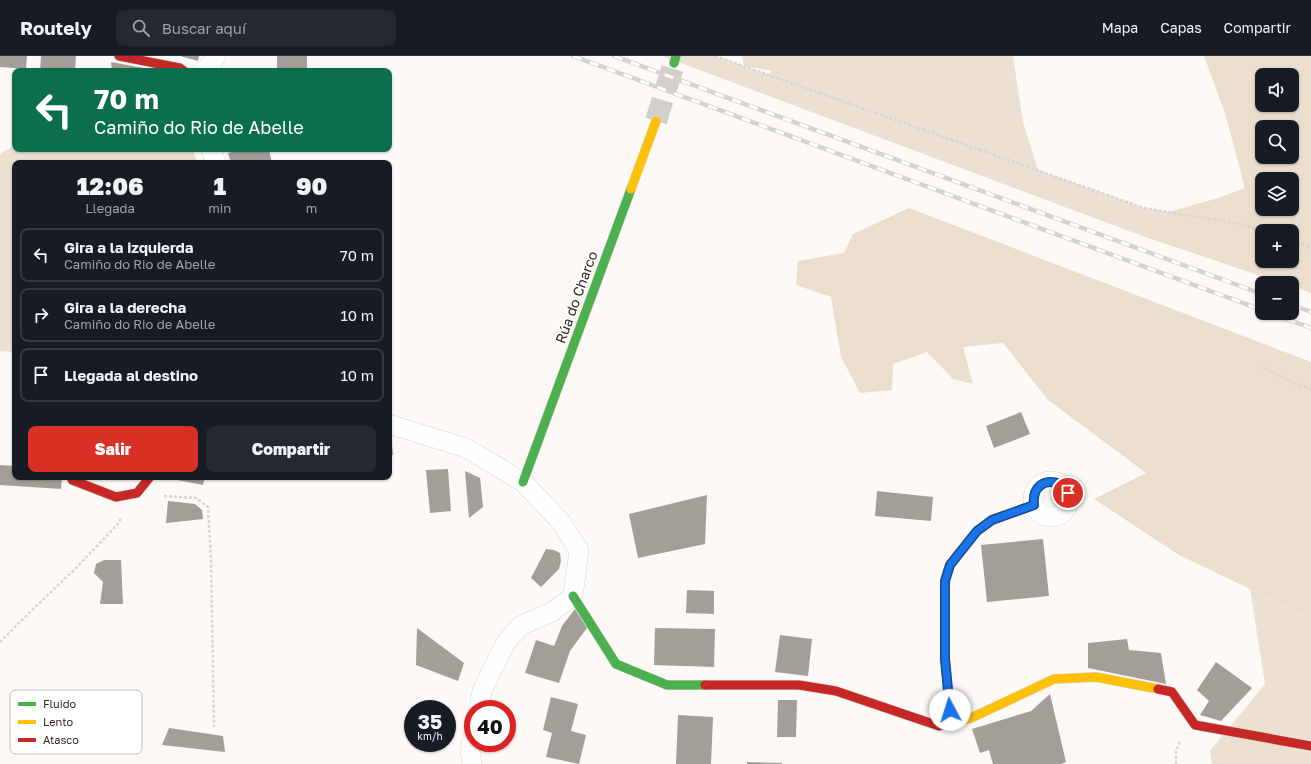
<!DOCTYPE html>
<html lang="es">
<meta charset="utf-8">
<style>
body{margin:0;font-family:"Golos Text",sans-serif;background:#242831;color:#f1f3f6;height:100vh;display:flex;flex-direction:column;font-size:15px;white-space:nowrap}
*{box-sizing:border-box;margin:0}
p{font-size:13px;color:#9ea1a6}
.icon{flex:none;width:22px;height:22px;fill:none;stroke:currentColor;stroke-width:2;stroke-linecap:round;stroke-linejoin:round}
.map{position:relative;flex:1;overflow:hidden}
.details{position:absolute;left:12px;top:104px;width:380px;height:320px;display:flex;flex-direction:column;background:#171b24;border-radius:8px;box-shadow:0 1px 3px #0004}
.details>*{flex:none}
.banner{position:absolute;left:12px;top:12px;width:380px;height:84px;border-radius:8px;box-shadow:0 1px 3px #0004;background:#0b6e4f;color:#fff;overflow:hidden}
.fabs{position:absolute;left:1255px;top:12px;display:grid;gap:8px}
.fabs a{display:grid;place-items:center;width:44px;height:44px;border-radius:8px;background:#171b24;box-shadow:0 1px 3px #0004;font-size:20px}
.speed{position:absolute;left:404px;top:644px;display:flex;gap:8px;font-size:20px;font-weight:700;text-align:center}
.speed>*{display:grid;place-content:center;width:52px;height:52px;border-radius:50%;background:#171b24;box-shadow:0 1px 3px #0004;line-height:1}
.speed small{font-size:10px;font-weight:400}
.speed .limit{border:6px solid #d22;background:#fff;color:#111}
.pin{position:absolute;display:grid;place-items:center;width:34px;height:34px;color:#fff;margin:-17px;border:2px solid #fff;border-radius:50%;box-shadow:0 1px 4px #0007}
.me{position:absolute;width:44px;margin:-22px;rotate:355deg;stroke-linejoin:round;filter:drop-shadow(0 0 3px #0008)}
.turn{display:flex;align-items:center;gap:14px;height:84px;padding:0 16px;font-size:18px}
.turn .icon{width:52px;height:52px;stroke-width:2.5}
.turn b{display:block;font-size:28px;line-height:34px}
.eta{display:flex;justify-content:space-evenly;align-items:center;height:68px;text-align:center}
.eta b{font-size:24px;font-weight:800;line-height:28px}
.button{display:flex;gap:8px;margin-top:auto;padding:8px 16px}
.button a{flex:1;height:46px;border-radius:8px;background:#d93025;color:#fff;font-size:16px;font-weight:800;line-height:46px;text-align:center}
.button a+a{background:#242831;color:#f1f3f6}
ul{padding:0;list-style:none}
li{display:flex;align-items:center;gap:12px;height:54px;margin:0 8px 6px;padding:0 8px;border:2px solid #363941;border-radius:8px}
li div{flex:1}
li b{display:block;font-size:15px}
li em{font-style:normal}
header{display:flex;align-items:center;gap:24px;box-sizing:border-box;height:56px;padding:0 20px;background:#171b24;border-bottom:1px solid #363941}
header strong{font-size:19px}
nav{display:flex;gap:22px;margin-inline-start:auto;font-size:14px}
.search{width:280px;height:36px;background:#242831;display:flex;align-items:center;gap:10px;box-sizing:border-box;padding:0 14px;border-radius:8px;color:#9ea1a6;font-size:15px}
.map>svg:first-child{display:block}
.green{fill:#ebe0d2}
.forest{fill:#ecdecc;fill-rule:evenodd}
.building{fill:#a39e98}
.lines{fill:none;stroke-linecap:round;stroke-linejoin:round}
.secondary-tunnel{stroke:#d3cfcb;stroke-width:22;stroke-dasharray:22 11;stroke-linecap:butt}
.street-casing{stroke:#dad5ce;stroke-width:20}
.fast-casing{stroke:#dad5ce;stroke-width:10}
.slow-casing{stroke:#dad5ce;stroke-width:10}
.jam-casing{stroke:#dad5ce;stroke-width:10}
.path{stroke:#d7d6d5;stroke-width:2.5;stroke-dasharray:3 2;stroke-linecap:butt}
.street{stroke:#fffefe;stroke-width:19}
.fast{stroke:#4caf50;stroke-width:9}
.slow{stroke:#ffc107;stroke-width:9}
.jam{stroke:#c62828;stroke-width:9}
.rail-casing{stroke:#d4d3d1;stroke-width:4.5}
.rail{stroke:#fff;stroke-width:3;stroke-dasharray:9;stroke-linecap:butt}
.route-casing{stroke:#114b97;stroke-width:10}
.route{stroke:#1a73e8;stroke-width:7}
.labels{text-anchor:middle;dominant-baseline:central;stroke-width:4;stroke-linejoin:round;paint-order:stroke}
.street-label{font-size:14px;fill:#30281d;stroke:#fff}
.key{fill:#fff;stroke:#c1bebb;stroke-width:1}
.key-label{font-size:11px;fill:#30281d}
</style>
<header>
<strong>Routely</strong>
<div class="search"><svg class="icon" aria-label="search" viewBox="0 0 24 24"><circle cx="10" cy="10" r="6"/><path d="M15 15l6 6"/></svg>Buscar aquí</div>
<nav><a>Mapa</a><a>Capas</a><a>Compartir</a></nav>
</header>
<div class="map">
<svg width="1311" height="708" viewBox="0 0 1311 708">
<rect width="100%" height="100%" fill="#fcf9f6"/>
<path class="green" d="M662,0H715L769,19L780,0H1013L1023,66L1038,114L1144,152L1169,156L1145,181Z
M15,89V93H192L198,107H15V296L0,295V98Z
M1250,533L1311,562V708H1212L1210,695L1265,628Z"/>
<path class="forest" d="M742,0H780L774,15L744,10Z
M1204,0H1311V237L1292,230V227H1282L1145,181L1169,156L1218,142L1245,132L1225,57ZM1262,19H1292V49H1262ZM1262,71H1292V101H1262ZM1262,123H1292V153H1262ZM1262,175H1292V205H1262Z
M909,152L1311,306V562L1179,499L1094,443L1146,417L1048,344L1003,287L963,291L973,328L953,323L927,296L893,308L892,334L860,337L841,301L831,241L796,229L798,205L844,197L853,178Z"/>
<path class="building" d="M0,0H27L26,13L0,11Z
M41,0H76L75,15H40Z
M180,0H199L198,5Z
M277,0H307V15H277Z
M111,6L160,15H112Z
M221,12H267V15H221Z
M244,93H269L272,107H231L228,97Z
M1021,356L1030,378L994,392L986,370Z
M389,378L391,379L393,399L389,400Z
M0,409L15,410V421H62L61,433L0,429Z
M448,413L451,455L430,457L426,414Z
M465,415L480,422L483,451L469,462Z
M162,421H205L203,429Z
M877,435L933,441L931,465L875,460Z
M707,439L705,488L638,502L629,458Z
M168,445L195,448L202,454L203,463L166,467Z
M1043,483L1049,540L987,546L981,489Z
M546,493L554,494L560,497L561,505L559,513L541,531L531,522Z
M104,504H121L123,548H100L103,526L94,517L96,508Z
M687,534L714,535V558L686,557Z
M575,553L587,572L570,595L559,627L525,617L536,584L554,590L562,570Z
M417,572L464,607L458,625L416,609Z
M655,572L715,573L714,611L654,609Z
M780,579L812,583L808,620L775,616Z
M1127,583L1129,594L1161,597L1166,628L1088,612V587Z
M1216,606L1252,632L1221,665L1200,659L1209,645L1197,634Z
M1050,638L1066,706L1061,708H993L989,694L980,697L972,673L1031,655Z
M551,641L578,648L571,675L586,679L579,708L546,701L552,677L543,674Z
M778,644H797L796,681H777Z
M678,659L713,661L711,708H676Z
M169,672L223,680L225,696L162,689Z
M747,706L782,707V708H747Z"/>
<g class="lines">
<path class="secondary-tunnel" d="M656,65L674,7"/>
<g class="street-casing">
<path id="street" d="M203,15L211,8L216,0
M211,93L216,107
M389,368L466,392L523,426L560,465L579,494L573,540L552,556L520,570L505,588L482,635L479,653
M1033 443a18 18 0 1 1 36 0a18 18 0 1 1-36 0Z
M472,708L470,695L473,681"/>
</g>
<g class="fast-casing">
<path id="fast" d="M674,7L676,0
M523,426L631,133
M573,540L616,608L667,629H705
M951,667L945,603V525L950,509L959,497"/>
</g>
<g class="slow-casing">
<path id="slow" d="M631,133L656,65
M959,497L977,475L992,464L1034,449
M961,664L971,662L1054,623L1096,621L1158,633"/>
</g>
<g class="jam-casing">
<path id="jam" d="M119,0L180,12L184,15
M72,424L116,441L137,437L150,421
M705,629H799L836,635L939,670L961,664
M1158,633L1172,636L1195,669L1311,690"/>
</g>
<path class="path" d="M715,0L1144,152L1240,168L1262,175
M1292,185L1311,192
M1263,312L1311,334
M164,440L196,442L208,451L211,503L214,671
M0,586L31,555L75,513L118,468L121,462
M1176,708V696L1180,685"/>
<use href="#street" class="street"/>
<use href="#fast" class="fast"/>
<use href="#slow" class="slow"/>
<use href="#jam" class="jam"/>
<g class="rail-casing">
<path id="rail" d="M573,0L1262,254
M614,0L1262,238
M1292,249L1311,256
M1270,257L1311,272"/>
</g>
<use href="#rail" class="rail"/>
</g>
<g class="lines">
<g class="route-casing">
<path id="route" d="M950,654L945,603V525L950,509L977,475L992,464L1034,449C1032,431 1044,422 1060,428L1068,437"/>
</g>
<use href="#route" class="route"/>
</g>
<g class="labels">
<g class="street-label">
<text transform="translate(576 241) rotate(-70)">Rúa do Charco</text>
</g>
</g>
<rect x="10" y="634" width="132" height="64" rx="6" class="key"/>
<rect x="18" y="646" width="18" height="4" fill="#4caf50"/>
<rect x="18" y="664" width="18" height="4" fill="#ffc107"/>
<rect x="18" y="682" width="18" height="4" fill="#c62828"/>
<g class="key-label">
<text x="43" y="652">Fluido</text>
<text x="43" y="670">Lento</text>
<text x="43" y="688">Atasco</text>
</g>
</svg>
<div class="fabs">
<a><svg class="icon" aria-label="sound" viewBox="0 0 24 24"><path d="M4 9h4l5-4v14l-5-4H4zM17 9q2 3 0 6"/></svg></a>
<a><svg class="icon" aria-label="search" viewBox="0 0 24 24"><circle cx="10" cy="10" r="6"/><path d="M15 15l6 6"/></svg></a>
<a><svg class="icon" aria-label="layers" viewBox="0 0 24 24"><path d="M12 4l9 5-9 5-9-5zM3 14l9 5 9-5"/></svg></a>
<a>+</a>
<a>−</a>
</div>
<div class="speed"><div>35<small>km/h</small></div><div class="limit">40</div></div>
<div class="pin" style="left:1068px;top:437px;background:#d93025"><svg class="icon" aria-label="arrive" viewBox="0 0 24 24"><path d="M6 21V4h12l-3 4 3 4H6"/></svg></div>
<svg class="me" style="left:950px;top:654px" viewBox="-20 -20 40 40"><circle r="19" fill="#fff"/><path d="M0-13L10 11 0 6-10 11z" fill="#1a73e8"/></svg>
<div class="banner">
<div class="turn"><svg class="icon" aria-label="left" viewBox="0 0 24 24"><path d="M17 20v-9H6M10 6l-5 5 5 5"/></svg><div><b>70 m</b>Camiño do Rio de Abelle</div></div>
</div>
<section class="details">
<div class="eta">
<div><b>12:06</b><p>Llegada</p></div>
<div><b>1</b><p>min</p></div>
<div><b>90</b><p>m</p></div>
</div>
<ul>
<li><svg class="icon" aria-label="left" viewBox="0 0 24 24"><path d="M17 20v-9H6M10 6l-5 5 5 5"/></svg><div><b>Gira a la izquierda</b><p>Camiño do Rio de Abelle</p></div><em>70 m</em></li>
<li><svg class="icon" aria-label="right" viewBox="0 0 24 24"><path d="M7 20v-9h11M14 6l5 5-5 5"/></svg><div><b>Gira a la derecha</b><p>Camiño do Rio de Abelle</p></div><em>10 m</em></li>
<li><svg class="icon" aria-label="arrive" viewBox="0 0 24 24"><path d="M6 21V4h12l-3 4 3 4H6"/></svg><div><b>Llegada al destino</b></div><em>10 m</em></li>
</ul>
<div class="button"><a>Salir</a><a>Compartir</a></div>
</section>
</div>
